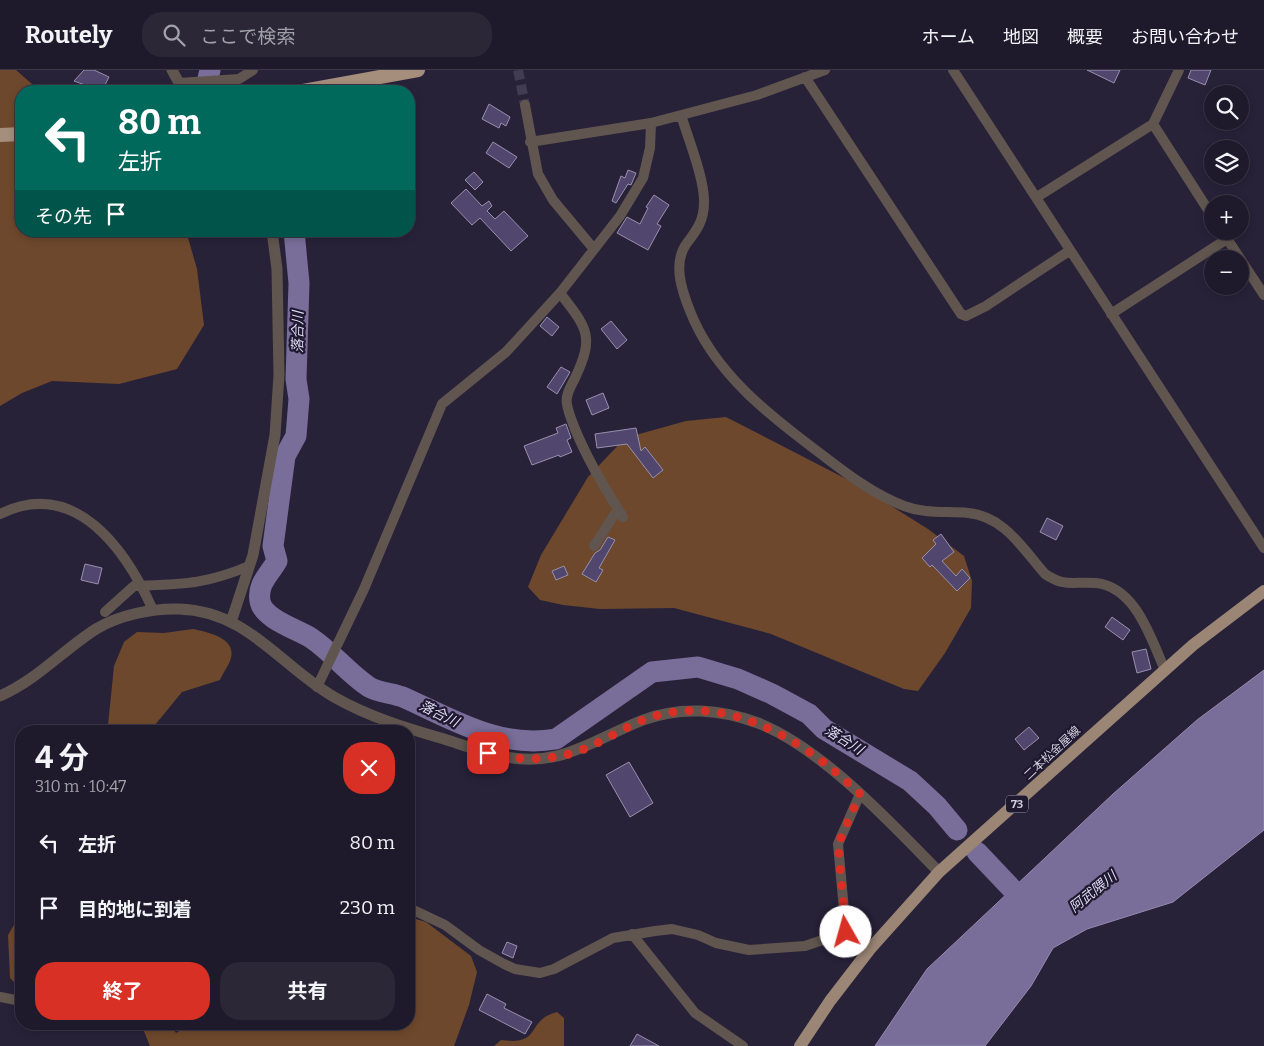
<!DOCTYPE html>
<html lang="ja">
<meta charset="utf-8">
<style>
body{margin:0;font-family:Bitter,"Noto Sans JP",serif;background:#2b2737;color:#f1f3f6;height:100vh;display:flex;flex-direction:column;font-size:19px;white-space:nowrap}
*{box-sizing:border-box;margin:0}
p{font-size:16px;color:#a1a1a9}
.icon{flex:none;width:28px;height:28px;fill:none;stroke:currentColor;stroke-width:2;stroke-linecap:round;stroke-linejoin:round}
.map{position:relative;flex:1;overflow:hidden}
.panel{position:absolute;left:15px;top:655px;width:400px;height:305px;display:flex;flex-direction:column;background:#1e1a2b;border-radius:20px;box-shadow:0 2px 8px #0003,0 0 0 1px #3c3847}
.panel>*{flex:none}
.banner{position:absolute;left:15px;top:15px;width:400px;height:152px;border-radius:20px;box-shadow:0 2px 8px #0003,0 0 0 1px #3c3847;background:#00695c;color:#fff;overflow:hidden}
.controls{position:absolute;left:1204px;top:15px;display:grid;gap:10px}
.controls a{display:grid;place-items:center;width:45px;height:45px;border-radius:50%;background:#1e1a2b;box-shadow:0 2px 8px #0003,0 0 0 1px #3c3847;font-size:25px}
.pin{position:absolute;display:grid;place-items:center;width:42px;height:42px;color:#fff;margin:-21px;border-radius:10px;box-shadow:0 2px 8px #0006}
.me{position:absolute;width:55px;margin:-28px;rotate:353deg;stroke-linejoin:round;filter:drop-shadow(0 0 4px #0008)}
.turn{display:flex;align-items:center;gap:18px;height:105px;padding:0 20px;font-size:22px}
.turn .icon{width:65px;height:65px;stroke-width:2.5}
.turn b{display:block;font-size:35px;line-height:42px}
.then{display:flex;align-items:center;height:48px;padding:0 20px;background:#0003;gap:10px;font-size:19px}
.round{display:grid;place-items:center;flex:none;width:52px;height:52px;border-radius:20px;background:#2b2737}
.head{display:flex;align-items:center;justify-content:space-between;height:85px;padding:0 20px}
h1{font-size:30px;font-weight:700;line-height:38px}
.button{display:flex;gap:10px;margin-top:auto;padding:10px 20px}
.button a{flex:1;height:58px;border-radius:20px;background:#d93025;color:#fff;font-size:20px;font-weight:700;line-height:58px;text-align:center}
.button a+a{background:#2b2737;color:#f1f3f6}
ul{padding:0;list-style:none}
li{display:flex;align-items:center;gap:15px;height:65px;padding:0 20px}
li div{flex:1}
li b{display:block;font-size:19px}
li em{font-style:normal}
header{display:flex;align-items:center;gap:30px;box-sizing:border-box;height:70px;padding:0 25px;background:#1e1a2b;border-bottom:1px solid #3c3847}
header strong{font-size:24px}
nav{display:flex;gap:28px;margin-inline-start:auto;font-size:18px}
.search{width:350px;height:45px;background:#2b2737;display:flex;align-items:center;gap:12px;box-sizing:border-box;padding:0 18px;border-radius:20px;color:#a1a1a9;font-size:19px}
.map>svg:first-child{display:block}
.forest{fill:#6e482c}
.water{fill:#786e99;stroke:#938bae}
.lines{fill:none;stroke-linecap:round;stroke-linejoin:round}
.river{stroke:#786e99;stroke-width:21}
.building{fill:#51476e;stroke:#9791ad}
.minor-tunnel{stroke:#423c52;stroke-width:10;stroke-dasharray:10 5;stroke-linecap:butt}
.minor{stroke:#61564f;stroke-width:10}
.tertiary{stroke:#61564f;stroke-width:11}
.primary{stroke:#9b8575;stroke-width:12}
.trunk{stroke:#a68e7c;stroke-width:14}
.route{stroke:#d93025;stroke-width:9;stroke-dasharray:0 16.2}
.labels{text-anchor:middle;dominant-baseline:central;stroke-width:4.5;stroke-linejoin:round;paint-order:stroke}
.shield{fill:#1f192f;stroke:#9d99aa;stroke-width:1}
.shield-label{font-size:11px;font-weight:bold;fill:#d3d0df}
.street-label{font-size:12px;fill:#d3d0df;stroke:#1f192f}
.water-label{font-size:14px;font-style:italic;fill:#dfdaf6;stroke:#1f192f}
</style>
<header>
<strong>Routely</strong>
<div class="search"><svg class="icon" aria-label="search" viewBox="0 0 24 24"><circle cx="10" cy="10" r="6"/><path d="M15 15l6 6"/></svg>ここで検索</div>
<nav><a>ホーム</a><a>地図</a><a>概要</a><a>お問い合わせ</a></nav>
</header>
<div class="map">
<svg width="1264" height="976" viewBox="0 0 1264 976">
<rect width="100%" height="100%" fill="#282239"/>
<path class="forest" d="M0,0H16L40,21H21V161H186L197,199L204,255L177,299L119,314L52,311L22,323L0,336Z
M726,347L856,414L928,459L964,486L972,511L971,538L945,583L918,621L904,619L771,564L674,538L600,539L563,535L540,530L528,517L541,485L588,407L625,368L686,351Z
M193,559C206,562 236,567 231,588C229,595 223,603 220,610L182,622L150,661H106L108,655L114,596L124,572L137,562L164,563Z
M21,738V808L15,801C15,793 17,784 17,776C17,763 9,748 21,738Z
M21,843V919L10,908L8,865Z
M409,847L426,852L471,886L477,902L469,935L454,976H150L141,954H170L176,963L191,954H409Z
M557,942L564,948V976H494L501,970C543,976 525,950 557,942Z"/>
<path class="water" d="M1264,600V760L1173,832L1087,859L1053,878L1031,916L985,976H875L927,899L1113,724L1197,650Z"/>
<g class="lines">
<path class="river" d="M205,21L210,0
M294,161L299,213L296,309L299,329L296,366L285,386L273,476L277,491C269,505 257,514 260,531C263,549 297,559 311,568C332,582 348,603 369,617C379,623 394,623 405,628C454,650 500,679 556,669L652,602L698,597L738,609L772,624L809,644L824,659L910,711L937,736L957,760
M977,782L1031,839"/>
</g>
<path class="building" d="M84,0H94L109,7L102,21L74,11Z
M1087,0H1120L1114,13Z
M1191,0H1211L1205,15L1188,8Z
M489,34L510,47L506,56L501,53L499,58L482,49Z
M493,72L517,87L509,98L486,83Z
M628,100L636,103L631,115L628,114L616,133L612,131L621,106L625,108Z
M474,102L483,112L475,120L465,110Z
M466,119L482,136L489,131L492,136L487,141L495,149L504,141L528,166L511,181L480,148L472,155L451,133Z
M654,125L669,135L657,154L661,156L648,180L617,163L627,147L640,154L648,138L646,137Z
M547,247L559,257L552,266L540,256Z
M611,251L627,270L617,279L601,259Z
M561,297L570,302L557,324L547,317Z
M603,323L609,338L592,345L586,330Z
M566,354L571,368L567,370L572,382L560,387L559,385L532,395L524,376L558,363L556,358Z
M636,358L641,381L645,377L663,400L653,408L627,374L597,378L595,364Z
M1047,448L1063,456L1056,470L1040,462Z
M941,464L954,482L942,491L956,506L962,499L970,508L957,521L932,495L930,497L922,488L936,474L933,470Z
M608,467L615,470L599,498L603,500L596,512L582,504L595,483L600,480Z
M85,494L102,498L98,514L81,510Z
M564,496L568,505L556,510L552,501Z
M1112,547L1130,560L1123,570L1105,557Z
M1146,579L1151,599L1137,603L1132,582Z
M1029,657L1039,668L1024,680L1015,669Z
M629,692L653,733L630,747L606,705Z
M507,872L517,876L513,888L502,883Z
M487,924L506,934L504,938L532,952L525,964L479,940Z
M637,964L659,976H630Z"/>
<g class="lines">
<path class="minor-tunnel" d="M518,0L525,35"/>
<path class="minor" d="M953,0L1264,478
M805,7L961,244L966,246L986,236L1069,181
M179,13L239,9L253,0
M525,35L538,104L553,130L593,178
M681,45C688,68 705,110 704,133C704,150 697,160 687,173C672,193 682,221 690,241C714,303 770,346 821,384C847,404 873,424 904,436C925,444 946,441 968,443C1004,446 1023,479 1045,504C1066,518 1073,511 1096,513C1136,517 1151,569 1165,600
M1153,54L1212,146
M530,72L651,53L757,25L825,0
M1037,127L1153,54L1179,0
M1222,161L1264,225
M560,223C587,258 595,266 575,308C571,316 565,325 567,334C568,342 572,351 575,359C588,391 605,419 623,447
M1111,244L1227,169
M0,444C76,407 126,480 153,540
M594,476L618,439
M105,542L134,516C181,514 204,515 249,496
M317,617L364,519L442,334L506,282L560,223L620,146L643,108L650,78L651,53
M409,838L445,855L479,880L504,894L515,899L540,903L554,899L613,868L655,861L672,859L698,865L716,873L749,880L805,876L846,862L856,865L870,879
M846,862L838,774L860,724
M632,864L695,943L743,976
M0,927L21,931"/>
<path class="tertiary" d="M172,0L179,13L178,21
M231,552L253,485L275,365L279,305L277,199L272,161
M0,626C37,610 63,580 96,559C119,545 153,538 179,539C248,541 280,596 334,627C369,647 406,658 444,669C463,675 481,682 501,686C560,699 592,670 643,650C680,636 721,639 758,653C822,678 891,753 939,802"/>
<path class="primary" d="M800,976L830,931L870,879L939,802L1193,575L1264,521"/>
<path class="trunk" d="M303,21L418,0
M0,65L21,64"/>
</g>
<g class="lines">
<path class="route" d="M488,683C521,692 557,691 589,677C607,669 624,658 643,650C724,619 804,670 860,724L838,774L846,862"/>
</g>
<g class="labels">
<rect class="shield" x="1006" y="725.5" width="22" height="17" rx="4"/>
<g class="shield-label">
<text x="1017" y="734">73</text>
</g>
<g class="street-label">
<text transform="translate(1052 683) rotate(-43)">二本松金屋線</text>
</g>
<g class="water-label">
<text transform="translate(298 262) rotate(-89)">落合川</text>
<text transform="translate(439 644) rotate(26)">落合川</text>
<text transform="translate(844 670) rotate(32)">落合川</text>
<text transform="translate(1093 822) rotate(-39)">阿武隈川</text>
</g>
</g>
</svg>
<div class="controls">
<a><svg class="icon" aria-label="search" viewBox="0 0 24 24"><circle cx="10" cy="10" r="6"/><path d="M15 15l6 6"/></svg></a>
<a><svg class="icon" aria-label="layers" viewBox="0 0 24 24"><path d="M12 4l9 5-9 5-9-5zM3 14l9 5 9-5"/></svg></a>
<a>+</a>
<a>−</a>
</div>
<div class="pin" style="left:488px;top:683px;background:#d93025"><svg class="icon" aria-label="arrive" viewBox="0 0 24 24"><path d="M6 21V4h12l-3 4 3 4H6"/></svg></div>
<svg class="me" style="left:846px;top:862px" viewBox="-20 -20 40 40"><circle r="19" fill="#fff"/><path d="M0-13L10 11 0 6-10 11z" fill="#d93025"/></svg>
<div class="banner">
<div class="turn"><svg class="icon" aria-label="left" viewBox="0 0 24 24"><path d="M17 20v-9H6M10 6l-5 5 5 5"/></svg><div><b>80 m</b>左折</div></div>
<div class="then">その先<svg class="icon" aria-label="arrive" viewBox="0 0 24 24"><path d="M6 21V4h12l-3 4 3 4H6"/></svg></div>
</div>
<section class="panel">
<div class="head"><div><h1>4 分</h1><p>310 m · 10:47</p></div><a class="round" style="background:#d93025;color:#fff"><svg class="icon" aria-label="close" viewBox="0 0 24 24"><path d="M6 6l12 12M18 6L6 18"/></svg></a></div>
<ul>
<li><svg class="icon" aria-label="left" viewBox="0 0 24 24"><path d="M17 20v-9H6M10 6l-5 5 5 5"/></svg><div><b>左折</b></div><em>80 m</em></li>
<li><svg class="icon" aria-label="arrive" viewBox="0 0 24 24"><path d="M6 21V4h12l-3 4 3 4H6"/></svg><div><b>目的地に到着</b></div><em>230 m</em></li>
</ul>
<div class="button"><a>終了</a><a>共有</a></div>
</section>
</div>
